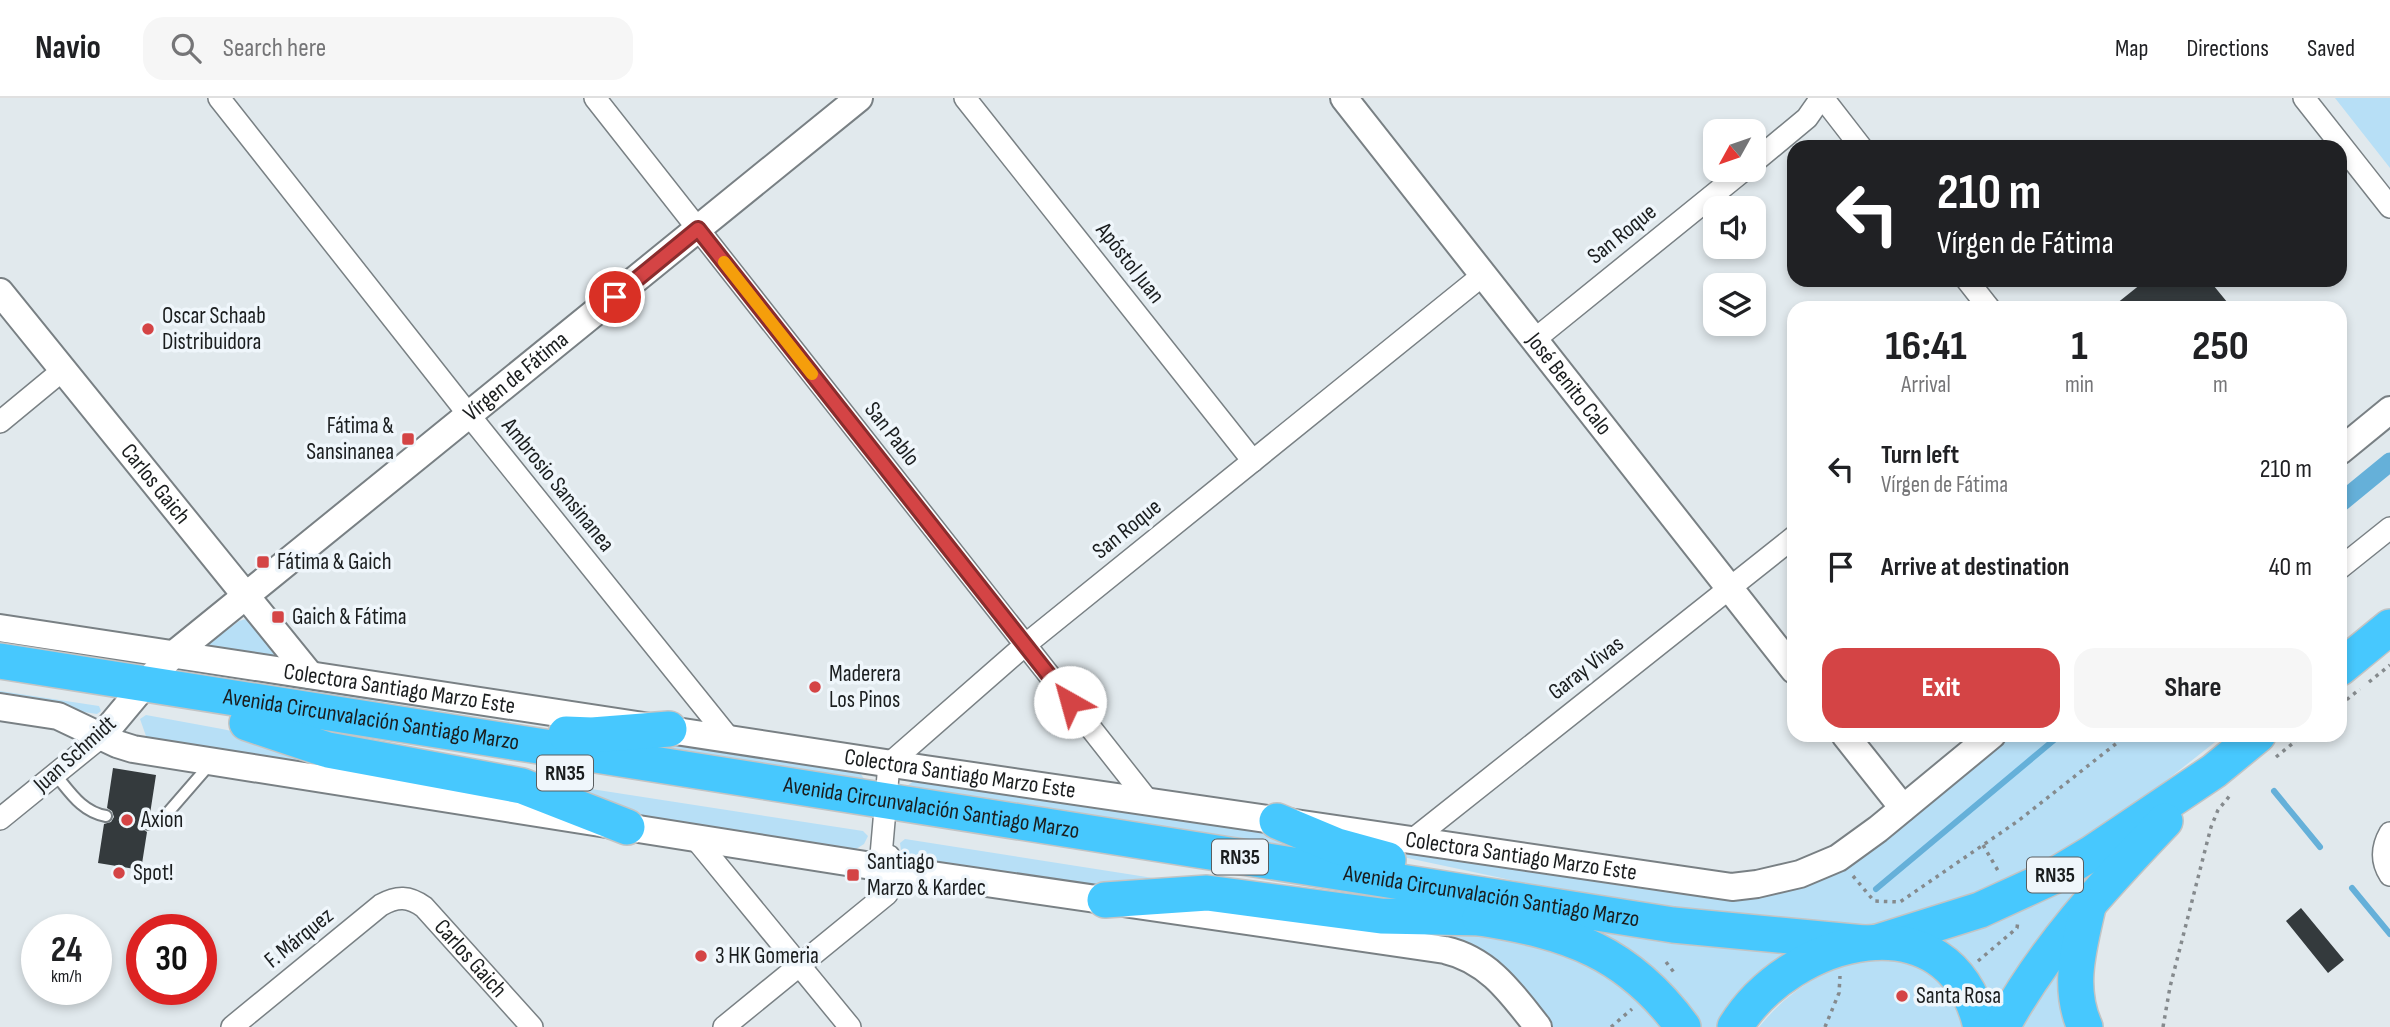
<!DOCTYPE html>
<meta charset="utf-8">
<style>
body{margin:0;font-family:"Sofia Sans Condensed",sans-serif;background:#f6f6f6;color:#202124;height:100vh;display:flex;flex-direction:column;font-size:26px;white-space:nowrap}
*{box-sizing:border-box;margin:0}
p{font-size:23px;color:#757577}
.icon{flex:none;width:38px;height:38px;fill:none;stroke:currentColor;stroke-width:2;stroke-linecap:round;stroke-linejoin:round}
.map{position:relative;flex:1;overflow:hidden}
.sheet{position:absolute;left:1787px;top:203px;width:560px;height:441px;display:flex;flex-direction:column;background:#fff;border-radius:21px;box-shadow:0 4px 10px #0003}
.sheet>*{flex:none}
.hud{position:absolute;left:1787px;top:42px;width:560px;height:147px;border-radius:21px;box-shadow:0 4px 10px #0003;background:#202124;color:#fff;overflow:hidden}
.needle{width:46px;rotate:230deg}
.tools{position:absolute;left:1703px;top:21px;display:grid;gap:14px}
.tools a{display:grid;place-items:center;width:63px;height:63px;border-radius:14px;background:#fff;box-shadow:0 4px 10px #0003;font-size:35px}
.speed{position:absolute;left:21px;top:816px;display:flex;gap:14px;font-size:35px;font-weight:700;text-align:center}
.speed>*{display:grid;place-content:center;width:91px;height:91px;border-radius:50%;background:#fff;box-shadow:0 4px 10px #0003;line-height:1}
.speed small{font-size:18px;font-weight:400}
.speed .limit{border:10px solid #d22;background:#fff;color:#111}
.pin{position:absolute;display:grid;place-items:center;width:60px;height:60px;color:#fff;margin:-30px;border:4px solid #fff;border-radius:50%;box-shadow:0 2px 7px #0007}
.me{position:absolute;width:77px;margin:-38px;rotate:322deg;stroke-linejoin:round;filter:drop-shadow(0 0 5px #0008)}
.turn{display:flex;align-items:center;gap:24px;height:147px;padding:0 35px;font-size:32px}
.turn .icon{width:91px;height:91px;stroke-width:2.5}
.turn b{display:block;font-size:49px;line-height:60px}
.eta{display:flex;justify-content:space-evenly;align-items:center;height:119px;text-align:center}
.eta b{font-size:42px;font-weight:700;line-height:49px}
.primary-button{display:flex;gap:14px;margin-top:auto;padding:14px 35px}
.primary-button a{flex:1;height:80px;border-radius:21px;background:#d44445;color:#fff;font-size:28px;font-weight:700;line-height:80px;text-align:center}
.primary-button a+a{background:#f6f6f6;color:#202124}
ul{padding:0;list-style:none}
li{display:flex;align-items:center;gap:21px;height:98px;padding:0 35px}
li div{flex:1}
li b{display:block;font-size:26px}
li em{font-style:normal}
header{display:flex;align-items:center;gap:42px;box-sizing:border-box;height:98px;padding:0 35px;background:#fff;border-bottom:2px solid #e0e0e0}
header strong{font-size:33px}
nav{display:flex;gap:38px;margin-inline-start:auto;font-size:24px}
.search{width:490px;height:63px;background:#f6f6f6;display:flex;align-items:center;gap:18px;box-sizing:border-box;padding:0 24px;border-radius:21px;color:#757577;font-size:26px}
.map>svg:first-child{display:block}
.green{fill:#b7dff6}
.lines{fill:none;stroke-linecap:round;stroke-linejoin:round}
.stream{stroke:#65b0d9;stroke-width:6}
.canal{stroke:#65b0d9;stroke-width:19}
.building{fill:#343a3d}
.service-casing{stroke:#798084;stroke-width:14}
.minor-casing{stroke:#798084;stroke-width:24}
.tertiary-casing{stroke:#798084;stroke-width:30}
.trunk-casing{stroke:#c3c4c4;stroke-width:38}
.path{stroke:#858a8d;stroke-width:3.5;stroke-dasharray:3.5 5;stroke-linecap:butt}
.service{stroke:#fff;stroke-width:10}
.minor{stroke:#fff;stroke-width:21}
.tertiary{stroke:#fff;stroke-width:26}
.trunk{stroke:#47c8fe;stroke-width:35}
.route-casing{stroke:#8a2c2d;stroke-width:18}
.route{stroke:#d44445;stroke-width:12}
.slow{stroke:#f59e0b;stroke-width:12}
.poi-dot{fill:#d44445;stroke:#eff6fb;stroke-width:2.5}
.labels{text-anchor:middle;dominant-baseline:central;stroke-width:7;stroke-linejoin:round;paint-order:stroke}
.shield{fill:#eff6fb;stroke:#5a5e60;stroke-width:2}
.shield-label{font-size:21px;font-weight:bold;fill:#1a1d1e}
.street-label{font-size:23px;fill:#1a1d1e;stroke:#eff6fb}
.poi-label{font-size:23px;fill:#1a1d1e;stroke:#eff6fb;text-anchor:start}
</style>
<header>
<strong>Navio</strong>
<div class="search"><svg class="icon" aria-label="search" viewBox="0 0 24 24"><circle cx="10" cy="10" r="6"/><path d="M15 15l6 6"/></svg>Search here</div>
<nav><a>Map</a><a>Directions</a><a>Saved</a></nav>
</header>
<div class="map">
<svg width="2390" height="929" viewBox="0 0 2390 929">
<rect width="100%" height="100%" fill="#e1e9ed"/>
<path class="green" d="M2335,0H2390V70Z
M246,521L250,522L279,558L278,561L208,549L210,545L239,523Z
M0,538L144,563L145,566L144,568L37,555L0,545Z
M188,571L571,629L403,605L285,597L183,575Z
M0,593L99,608L101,613L97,616L0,601Z
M146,617L222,631L545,701L152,644L146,638L140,621Z
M2008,637H2224L2110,727L1993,792L1877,827L1866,828L1652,812L1370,752V748L1650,792L1734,798L1891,735Z
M571,642L659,643L858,672L867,685Z
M916,681L1252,732L1364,762L906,689Z
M546,684L863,733L868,738L864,746L853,753L641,721Z
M905,741L1185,785L1099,791L906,761L901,752L900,745Z
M2123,750L1995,914C1982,880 1969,864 1941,843Z
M1188,801L1483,833L1602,867L1667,929H1550L1500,869Z
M1561,824L1790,854C1759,872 1731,895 1716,929H1696Z
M2061,855L2075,929H2013Z
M1877,861C1902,863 1933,869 1947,893C1954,904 1958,917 1964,929H1759C1789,892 1829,866 1877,861Z"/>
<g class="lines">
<path class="stream" d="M2274,693L2320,749
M2352,790L2390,836
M1876,791L2060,637"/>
<path class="canal" d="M2340,405L2390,364"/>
</g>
<path class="building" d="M2146,182H2209L2232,210H2111Z
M113,670L156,677L150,716L142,721L140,725L141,730L147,734L141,772L98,765L104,726L111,724L114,719L112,713L107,710Z
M2301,810L2344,862L2328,875L2286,823Z"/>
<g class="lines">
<g class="service-casing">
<path id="service" d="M55,676C70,694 82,714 106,718
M148,726L165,718L211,665"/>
</g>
<g class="minor-casing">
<g id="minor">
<path d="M219,0L469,317L729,640"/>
<path d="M595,0L1149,704"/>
<path d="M965,0L1253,363"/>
<path d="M1823,0L1861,49"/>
<path d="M2304,0L2390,109"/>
<path d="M1754,64L1807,20L1821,0"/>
<path d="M1967,182L1989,210"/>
<path d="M1534,242L1744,72"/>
<path d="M0,324L63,272"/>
<path d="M2340,470L2390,430"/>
<path d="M0,721L101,639"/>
<path d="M2390,735C2382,749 2381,763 2390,777"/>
<path d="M694,739L850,929"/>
<path d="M1411,743L1794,439"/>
<path d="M880,769L889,666L1025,547L1483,177"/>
<path id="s1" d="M232,929L381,807C397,798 409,798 424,809L532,929"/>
<path d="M724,929L887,796L893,784L889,758"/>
</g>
</g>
<g class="tertiary-casing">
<g id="tertiary">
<path id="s2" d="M1344,0L1794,572"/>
<path id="s3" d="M0,194L310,577"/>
<path d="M2340,353L2390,312"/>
<path id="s4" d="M0,530L925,671L1732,789L1757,786L1800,776L1838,760L1878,731L1992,637"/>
<path d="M0,609L58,618L117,646L133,651L891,771L1445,852C1489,862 1512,896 1538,929"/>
<path d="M1845,637L1903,710"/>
<path id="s5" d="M101,639L152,578L174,556L859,0"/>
</g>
</g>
<g class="trunk-casing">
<g id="trunk">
<path id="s6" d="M0,563L1673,827L1864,845"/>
<path d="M2340,570L2390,529"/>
<path d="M247,625L328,652L522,688L627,729"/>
<path d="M566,636L592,637L669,631"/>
<path d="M1277,723L1337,748L1388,762"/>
<path d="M1105,802L1207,795L1381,818L1485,820"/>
<path d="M1480,820C1569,834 1628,854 1683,929"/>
<path d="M1878,844L1980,812L2052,779L2092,755L2214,673L2258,637"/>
<path d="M1735,929C1790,839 1950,795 1981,929"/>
<path d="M2002,929C2046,849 2103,788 2165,723"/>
<path d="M2085,929C2067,890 2079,849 2088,809"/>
</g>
</g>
<path class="path" d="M2369,584L2390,567
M2340,607L2360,591
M2276,659L2303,637
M1983,747L2000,776
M1853,778L1874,803L1900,804L2018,723L2127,637
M1978,863L2017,830L2018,823
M1666,864L1676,877
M1611,929L1632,911
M1825,929L1839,895L1840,878
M2163,929L2170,889L2211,729L2218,712L2232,695"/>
<use href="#service" class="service"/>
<use href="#minor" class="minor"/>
<use href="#tertiary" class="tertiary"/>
<use href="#trunk" class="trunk"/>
</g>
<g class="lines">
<g class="route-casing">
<path id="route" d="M615,199L698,131L1070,604"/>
</g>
<use href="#route" class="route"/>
<path class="slow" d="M724,164L812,276"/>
</g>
<g class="poi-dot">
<circle cx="148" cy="231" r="7"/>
<rect x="401" y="334" width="14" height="14" rx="3.5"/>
<rect x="256" y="457" width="14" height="14" rx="3.5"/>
<rect x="271" y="512" width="14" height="14" rx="3.5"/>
<circle cx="815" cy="589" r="7"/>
<circle cx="127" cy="722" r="7"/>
<circle cx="119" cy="775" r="7"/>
<rect x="846" y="770" width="14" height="14" rx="3.5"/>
<circle cx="701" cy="858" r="7"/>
<circle cx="1902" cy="898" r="7"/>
</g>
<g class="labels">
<g class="shield">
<rect x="537" y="657.5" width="56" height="35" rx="5"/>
<rect x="1212" y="741.5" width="56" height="35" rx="5"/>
<rect x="2027" y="759.5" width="56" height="35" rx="5"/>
</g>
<g class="shield-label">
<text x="565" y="675">RN35</text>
<text x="1240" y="759">RN35</text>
<text x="2055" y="777">RN35</text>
</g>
<g class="street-label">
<text transform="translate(1622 136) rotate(-39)">San Roque</text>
<text transform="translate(1130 165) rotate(52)">Apóstol Juan</text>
<text stroke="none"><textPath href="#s5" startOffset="551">Vírgen de Fátima</textPath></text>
<text stroke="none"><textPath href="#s2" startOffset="364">José Benito Calo</textPath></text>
<text transform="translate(892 336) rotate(52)">San Pablo</text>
<text stroke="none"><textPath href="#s3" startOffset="247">Carlos Gaich</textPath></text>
<text transform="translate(558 387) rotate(51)">Ambrosio Sansinanea</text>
<text transform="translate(1127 431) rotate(-39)">San Roque</text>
<text transform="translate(1586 570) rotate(-38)">Garay Vivas</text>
<text stroke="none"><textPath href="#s4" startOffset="404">Colectora Santiago Marzo Este</textPath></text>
<text stroke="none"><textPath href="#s6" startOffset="376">Avenida Circunvalación Santiago Marzo</textPath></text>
<text transform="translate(75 656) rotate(-42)">Juan Schmidt</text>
<text stroke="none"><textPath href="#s4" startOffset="971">Colectora Santiago Marzo Este</textPath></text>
<text stroke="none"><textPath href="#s6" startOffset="943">Avenida Circunvalación Santiago Marzo</textPath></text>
<text stroke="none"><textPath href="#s4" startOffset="1538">Colectora Santiago Marzo Este</textPath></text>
<text stroke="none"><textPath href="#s6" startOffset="1510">Avenida Circunvalación Santiago Marzo</textPath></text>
<text transform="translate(299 840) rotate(-39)">F. Márquez</text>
<text stroke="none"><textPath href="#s1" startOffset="308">Carlos Gaich</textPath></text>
</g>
<g class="poi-label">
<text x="162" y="218">Oscar Schaab<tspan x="162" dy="26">Distribuidora</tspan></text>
<text x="394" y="328" text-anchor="end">Fátima &amp;<tspan x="394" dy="26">Sansinanea</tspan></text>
<text x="277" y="464">Fátima &amp; Gaich</text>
<text x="292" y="519">Gaich &amp; Fátima</text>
<text x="829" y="576">Maderera<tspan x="829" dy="26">Los Pinos</tspan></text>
<text x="141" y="722">Axion</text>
<text x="867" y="764">Santiago<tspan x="867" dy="26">Marzo &amp; Kardec</tspan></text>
<text x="133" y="775">Spot!</text>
<text x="715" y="858">3 HK Gomeria</text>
<text x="1916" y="898">Santa Rosa</text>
</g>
</g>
</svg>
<div class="tools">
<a><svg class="needle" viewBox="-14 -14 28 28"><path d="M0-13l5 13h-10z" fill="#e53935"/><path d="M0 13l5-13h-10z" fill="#757577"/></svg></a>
<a><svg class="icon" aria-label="sound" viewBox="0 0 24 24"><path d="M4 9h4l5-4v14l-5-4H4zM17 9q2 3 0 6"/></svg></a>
<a><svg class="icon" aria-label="layers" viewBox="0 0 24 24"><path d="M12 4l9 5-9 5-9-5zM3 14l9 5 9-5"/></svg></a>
</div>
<div class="speed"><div>24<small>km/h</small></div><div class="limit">30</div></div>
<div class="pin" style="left:615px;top:199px;background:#d93025"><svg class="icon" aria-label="arrive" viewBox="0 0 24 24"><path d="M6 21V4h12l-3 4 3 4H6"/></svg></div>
<svg class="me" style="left:1070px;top:604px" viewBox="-20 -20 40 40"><circle r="19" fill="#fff"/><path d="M0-13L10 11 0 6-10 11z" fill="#d44445"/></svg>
<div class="hud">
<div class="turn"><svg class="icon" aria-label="left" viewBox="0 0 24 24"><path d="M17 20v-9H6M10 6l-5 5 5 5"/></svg><div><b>210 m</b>Vírgen de Fátima</div></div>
</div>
<section class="sheet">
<div class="eta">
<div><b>16:41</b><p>Arrival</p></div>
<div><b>1</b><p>min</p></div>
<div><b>250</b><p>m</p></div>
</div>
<ul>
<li><svg class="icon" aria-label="left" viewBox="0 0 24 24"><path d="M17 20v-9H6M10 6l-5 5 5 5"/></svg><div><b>Turn left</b><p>Vírgen de Fátima</p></div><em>210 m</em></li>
<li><svg class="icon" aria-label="arrive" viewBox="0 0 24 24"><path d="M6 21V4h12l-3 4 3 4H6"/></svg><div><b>Arrive at destination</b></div><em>40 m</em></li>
</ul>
<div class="primary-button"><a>Exit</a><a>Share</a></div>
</section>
</div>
